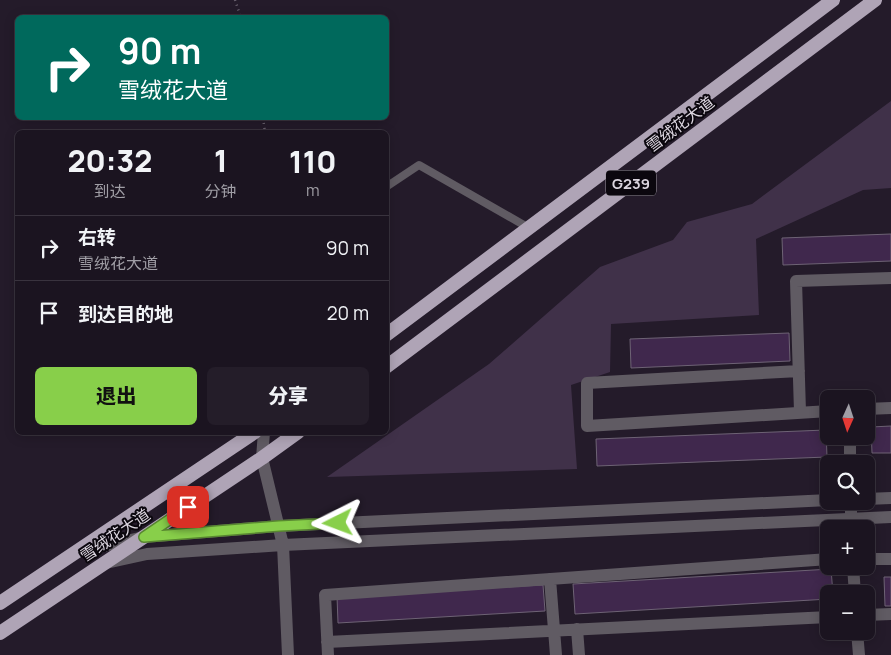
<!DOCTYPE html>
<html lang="zh">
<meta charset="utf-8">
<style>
body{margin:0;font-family:Manrope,"Noto Sans SC",sans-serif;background:#241d29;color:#f1f3f6;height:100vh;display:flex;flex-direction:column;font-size:19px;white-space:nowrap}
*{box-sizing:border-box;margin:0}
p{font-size:16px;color:#a09ea5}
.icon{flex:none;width:28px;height:28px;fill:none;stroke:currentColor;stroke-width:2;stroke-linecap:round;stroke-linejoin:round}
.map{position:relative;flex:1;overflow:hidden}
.drawer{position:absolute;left:15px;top:130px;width:374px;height:305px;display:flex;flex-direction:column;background:#1b1420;border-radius:8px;box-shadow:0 2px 12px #0003,0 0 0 1px #39333e}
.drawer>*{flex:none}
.hud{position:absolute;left:15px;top:15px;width:374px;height:105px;border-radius:8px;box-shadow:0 2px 12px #0003,0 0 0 1px #39333e;background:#00695c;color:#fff;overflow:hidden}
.needle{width:32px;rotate:183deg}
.controls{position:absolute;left:820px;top:390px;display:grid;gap:10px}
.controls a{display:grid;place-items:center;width:55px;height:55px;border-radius:8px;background:#1b1420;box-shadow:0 2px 12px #0003,0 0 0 1px #39333e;font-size:25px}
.pin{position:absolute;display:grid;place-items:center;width:42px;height:42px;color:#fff;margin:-21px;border-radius:10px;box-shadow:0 2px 8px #0006}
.me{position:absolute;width:55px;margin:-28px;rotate:267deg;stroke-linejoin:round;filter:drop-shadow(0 0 4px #0008)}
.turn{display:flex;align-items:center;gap:18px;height:105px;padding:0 20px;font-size:22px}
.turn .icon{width:65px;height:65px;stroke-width:2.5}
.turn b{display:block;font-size:35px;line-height:42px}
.eta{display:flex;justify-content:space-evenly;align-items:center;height:85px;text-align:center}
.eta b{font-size:30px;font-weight:800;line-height:35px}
.cta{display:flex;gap:10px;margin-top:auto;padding:10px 20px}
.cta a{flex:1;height:58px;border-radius:8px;background:#88cf4a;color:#111;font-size:20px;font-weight:800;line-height:58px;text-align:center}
.cta a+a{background:#241d29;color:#f1f3f6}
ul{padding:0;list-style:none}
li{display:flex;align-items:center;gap:15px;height:65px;padding:0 20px;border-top:1px solid #39333e}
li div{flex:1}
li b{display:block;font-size:19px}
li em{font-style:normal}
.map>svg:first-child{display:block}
.green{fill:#403149}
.building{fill:#40284d;stroke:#6e6375}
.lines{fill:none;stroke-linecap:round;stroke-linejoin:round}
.path{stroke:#736b78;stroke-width:2.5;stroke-dasharray:1 4;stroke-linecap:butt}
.service{stroke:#605b63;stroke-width:8}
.minor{stroke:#605b63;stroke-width:12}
.tertiary{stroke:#605b63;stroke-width:12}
.trunk{stroke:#afa4b6;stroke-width:14}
.route-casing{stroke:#588730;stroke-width:12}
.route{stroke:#88cf4a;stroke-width:9}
.labels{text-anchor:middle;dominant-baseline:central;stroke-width:4;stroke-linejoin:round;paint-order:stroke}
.shield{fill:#0b070e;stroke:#9d97a0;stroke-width:1}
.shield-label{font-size:15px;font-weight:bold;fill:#dbd5df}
.street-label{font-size:16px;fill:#dbd5df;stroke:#0b070e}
</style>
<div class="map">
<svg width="891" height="655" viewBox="0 0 891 655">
<rect width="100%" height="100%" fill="#241b2a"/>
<path class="green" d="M891,101V188L863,190L756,239L759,315L611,324L610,372L571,385L577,469L327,477L489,364L600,267L673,240L687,222L752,204Z"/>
<path class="building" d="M891,234V261L783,265L782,238Z
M789,333L790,361L631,368L630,339Z
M891,426V453H872L871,427Z
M826,430L827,457L597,466L596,439Z
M831,569L833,594H829V599L575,614L573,584Z
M884,577H891V606H885Z
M543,585L545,611L338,623L337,596Z"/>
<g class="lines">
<path class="path" d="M235,0L241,18
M263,118L265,132"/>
<path class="service" d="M386,187L419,165L529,228"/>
<path class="minor" d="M799,371L587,383V426L829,411
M866,409L891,408
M800,412L796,281L891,278
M850,436V464
M851,501V529
M866,559H891
M853,566L855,594
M550,579L556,655
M866,615L891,614
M577,629L579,655
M857,631L859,655
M327,642L829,617
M328,655L325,595L829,559"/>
<path class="tertiary" d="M264,432L262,458L283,545L288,655
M866,499L891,498
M77,552L144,537L279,526L829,500
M106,563L147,554L283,545L891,517"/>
<path class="trunk" d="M386,335L833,0
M386,367L875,0
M0,603L255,432
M0,633L262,458L298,432"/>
</g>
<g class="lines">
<g class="route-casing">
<path id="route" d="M188,507L144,537L279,526L338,523"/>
</g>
<use href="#route" class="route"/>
</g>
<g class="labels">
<rect class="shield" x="606" y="170.5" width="50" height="25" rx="4"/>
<g class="shield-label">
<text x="631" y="183">G239</text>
</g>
<g class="street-label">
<text transform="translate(680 124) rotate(-37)">雪绒花大道</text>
<text transform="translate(115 535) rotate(-34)">雪绒花大道</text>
</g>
</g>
</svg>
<div class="controls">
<a><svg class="needle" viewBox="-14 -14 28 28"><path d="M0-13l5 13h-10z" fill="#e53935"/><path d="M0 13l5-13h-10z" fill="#a09ea5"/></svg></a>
<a><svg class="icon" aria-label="search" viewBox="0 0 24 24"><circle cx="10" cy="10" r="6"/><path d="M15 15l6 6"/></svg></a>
<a>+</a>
<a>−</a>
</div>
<div class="pin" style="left:188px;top:507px;background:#d93025"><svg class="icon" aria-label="arrive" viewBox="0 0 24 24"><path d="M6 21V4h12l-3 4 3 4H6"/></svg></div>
<svg class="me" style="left:338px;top:523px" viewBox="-20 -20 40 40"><path d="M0-17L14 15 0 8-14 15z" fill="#88cf4a" stroke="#fff" stroke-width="4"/></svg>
<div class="hud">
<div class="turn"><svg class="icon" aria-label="right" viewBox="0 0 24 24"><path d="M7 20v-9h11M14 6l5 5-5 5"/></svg><div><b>90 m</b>雪绒花大道</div></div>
</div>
<section class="drawer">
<div class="eta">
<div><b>20:32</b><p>到达</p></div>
<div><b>1</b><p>分钟</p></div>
<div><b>110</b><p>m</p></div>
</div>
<ul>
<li><svg class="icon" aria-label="right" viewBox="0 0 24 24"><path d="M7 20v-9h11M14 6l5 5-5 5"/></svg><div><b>右转</b><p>雪绒花大道</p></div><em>90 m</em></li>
<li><svg class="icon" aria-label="arrive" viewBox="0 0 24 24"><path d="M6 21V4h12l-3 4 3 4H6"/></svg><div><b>到达目的地</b></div><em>20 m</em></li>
</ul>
<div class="cta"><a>退出</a><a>分享</a></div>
</section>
</div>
